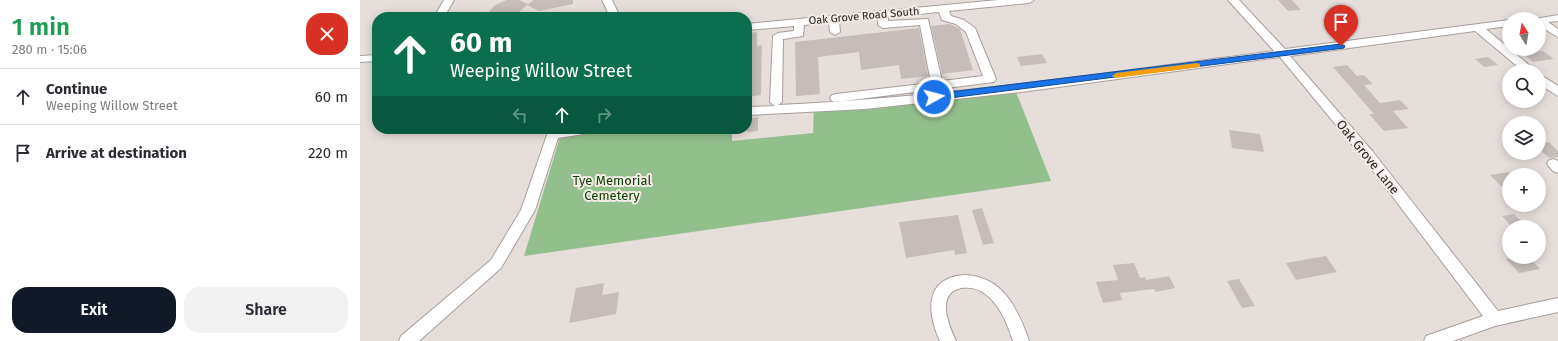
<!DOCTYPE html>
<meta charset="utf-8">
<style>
body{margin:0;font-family:"Fira Sans",sans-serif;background:#f2f2f3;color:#2b2b33;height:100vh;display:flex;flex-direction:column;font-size:15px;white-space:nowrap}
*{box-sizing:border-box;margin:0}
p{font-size:13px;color:#7c7c81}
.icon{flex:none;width:22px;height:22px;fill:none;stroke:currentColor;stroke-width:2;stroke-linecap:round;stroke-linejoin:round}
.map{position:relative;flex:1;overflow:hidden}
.sheet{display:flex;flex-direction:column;background:#fff;width:360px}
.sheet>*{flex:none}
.guide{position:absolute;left:12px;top:12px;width:380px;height:122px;border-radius:16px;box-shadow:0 2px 10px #0003;background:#0b6e4f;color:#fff;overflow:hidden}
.needle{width:26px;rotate:349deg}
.tools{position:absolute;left:1142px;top:12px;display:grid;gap:8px}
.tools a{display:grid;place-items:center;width:44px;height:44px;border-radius:50%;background:#fff;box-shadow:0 2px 10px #0003;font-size:20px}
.pin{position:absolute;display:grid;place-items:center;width:34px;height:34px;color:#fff;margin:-41px -17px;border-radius:50% 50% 50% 0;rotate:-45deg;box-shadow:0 0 4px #0007}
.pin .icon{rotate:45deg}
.me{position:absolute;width:44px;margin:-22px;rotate:83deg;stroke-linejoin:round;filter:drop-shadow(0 0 3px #0008)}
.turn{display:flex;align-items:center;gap:14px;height:84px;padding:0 12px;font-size:18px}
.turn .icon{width:52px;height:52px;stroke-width:2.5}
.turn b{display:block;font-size:28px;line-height:34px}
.lanes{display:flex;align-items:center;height:38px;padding:0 12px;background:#0003;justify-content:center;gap:20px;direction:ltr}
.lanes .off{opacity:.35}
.round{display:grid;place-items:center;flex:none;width:42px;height:42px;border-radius:16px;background:#f2f2f3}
.headline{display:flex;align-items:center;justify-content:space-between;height:68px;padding:0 12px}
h1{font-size:24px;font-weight:600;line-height:30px;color:#1e9e55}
.action{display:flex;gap:8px;margin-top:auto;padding:8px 12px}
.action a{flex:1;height:46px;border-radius:16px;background:#111827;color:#fff;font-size:16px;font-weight:600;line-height:46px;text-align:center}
.action a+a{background:#f2f2f3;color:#2b2b33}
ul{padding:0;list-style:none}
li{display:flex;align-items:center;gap:12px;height:56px;padding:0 12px;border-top:1px solid #e1e1e2}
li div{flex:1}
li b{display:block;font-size:15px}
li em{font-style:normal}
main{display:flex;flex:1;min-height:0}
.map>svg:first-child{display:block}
.green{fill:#93bf8c}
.building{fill:#c6bdba}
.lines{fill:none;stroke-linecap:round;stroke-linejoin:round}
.minor-casing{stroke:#a69e9b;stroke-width:2}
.minor{fill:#fff;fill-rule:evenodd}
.route{fill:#1a73e8;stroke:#114b97}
.slow{fill:#f59e0b}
.labels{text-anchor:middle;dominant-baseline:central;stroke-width:4;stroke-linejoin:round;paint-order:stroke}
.far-street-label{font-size:11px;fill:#282524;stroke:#f4ebe7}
.street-label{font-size:13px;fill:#282524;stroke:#f4ebe7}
.park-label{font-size:13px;fill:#0f4305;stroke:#f4ebe7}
</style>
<main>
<section class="sheet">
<div class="headline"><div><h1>1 min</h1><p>280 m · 15:06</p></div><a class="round" style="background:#d93025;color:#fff"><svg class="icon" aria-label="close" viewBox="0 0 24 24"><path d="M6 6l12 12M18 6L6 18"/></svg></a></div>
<ul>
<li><svg class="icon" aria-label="ahead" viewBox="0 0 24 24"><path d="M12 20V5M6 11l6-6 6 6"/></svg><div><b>Continue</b><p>Weeping Willow Street</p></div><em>60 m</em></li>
<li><svg class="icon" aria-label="arrive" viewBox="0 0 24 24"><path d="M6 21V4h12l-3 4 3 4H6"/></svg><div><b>Arrive at destination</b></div><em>220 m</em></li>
</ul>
<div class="action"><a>Exit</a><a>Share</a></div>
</section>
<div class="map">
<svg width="1198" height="341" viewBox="0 0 1198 341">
<rect width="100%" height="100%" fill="#e6deda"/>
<path class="green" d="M653,84L691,181L164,256L200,137L266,129H372V141L453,133L454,106Z"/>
<path class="building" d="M147,0H159L168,4L158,13L146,17H132L128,13L135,5Z
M174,0H213V4L179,11L167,5Z
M918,0H932L941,10L928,11Z
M590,24L600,29L613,70L582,74L571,26Z
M559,28L568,76L541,79L539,65L501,70L499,52L458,57L460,94L436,96L435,42Z
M397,32V46L402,45L401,95L387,97V33Z
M1183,51L1194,59L1173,62L1163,54Z
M682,54L687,63L661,66L657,57Z
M1128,57L1138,65L1124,67L1115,59Z
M987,65L997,76L1004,75L1013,84L1004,85L1020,103L1040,100L1049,109L1033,111L1048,128L1024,131L1009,114H1014L973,67Z
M398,117V131L387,132V119Z
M869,130L900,134L904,152L872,148Z
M1189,142L1198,151V157L1189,158L1179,149V144Z
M1149,172V194L1130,175Z
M622,208L634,243L623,245L612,210Z
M1154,214L1167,227H1152L1142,216Z
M598,215L607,253L595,255L594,250L546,258L539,222Z
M966,256L977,272L936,280L926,263Z
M1155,257H1169L1180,269L1159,273L1146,259Z
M774,263L780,278L785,277L786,280L809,276L815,288L796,292L794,289L760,293L762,300L743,303L736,282L758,280L753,265Z
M879,279L895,306L882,308L867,281Z
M244,283L242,295L259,292L256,314L209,323L216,288Z"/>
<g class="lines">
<g class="minor-casing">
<path id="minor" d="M84,0H94L84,17H74Z
M242,0H252L260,17H250Z
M638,0H674L669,3L589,11L591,16L604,20L615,28L636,79L634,82L476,102L472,101L470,98L472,95L476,94L571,83L560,25L523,28L518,25V18L479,21L480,32L475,35L470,32L469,22L444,25L443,36L423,39L422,102L418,105C584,97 749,73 914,51L868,0H879L925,49L1149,20V26L1126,29L1176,71H1163L1115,31L930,56L1013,152L1138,311L1198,298V312L1135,326L1093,341H1064L1066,336L1123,316L1004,159L920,57L669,91L505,109L387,115V107L415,106L410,102L413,36L418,33L434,31V26L387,30V24ZM579,12L582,20L596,24L606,32L623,76L582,81L568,19L528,21V17Z
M1198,15V21L1188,22L1198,29V37L1179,26V19H1175Z
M17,55V61L0,62V56Z
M1179,74L1198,86V96L1179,84Z
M189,129H236L234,132L230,133L198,138L175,210L141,268L59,341H39L41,336L131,260L161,210Z
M1193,159L1198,161V173L1193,171L1187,164L1188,161Z
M604,275C643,276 658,309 669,341H653C647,323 639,302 622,292C617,288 607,287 601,288C575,294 589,326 596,341H580C567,313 564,278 604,275Z"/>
</g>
<use href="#minor" class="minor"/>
</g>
<path class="route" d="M981,44L985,46L984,48L574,100L570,97L574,94Z"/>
<path class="slow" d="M837,63L840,64V67L756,78L752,76L756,73Z"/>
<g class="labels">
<g class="far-street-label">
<text transform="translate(504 16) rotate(-5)">Oak Grove Road South</text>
</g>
<g class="street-label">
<text transform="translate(1008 157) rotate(51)">Oak Grove Lane</text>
</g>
<g class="park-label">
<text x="252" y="180">Tye Memorial<tspan x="252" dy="15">Cemetery</tspan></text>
</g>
</g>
</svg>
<div class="tools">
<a><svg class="needle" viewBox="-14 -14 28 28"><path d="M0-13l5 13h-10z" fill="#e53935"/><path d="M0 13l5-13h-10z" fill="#7c7c81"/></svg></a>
<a><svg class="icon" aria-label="search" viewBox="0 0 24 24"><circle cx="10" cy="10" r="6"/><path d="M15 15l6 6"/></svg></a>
<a><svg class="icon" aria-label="layers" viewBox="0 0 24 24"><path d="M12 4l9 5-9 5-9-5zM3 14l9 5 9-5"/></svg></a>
<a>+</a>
<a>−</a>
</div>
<div class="pin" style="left:981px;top:46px;background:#d93025"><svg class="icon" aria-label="arrive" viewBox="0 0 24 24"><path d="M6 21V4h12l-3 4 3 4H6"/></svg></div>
<svg class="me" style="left:574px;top:97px" viewBox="-20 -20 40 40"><circle r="17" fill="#1a73e8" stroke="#fff" stroke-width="3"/><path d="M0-11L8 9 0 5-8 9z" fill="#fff"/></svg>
<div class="guide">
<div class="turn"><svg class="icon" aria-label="ahead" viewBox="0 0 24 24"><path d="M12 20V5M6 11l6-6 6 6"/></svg><div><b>60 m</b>Weeping Willow Street</div></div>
<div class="lanes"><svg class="icon off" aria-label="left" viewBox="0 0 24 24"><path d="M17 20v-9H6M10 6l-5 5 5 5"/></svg><svg class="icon" aria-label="ahead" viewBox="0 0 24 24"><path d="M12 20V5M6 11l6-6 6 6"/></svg><svg class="icon off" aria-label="right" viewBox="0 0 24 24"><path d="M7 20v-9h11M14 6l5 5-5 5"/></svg></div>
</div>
</div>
</main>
